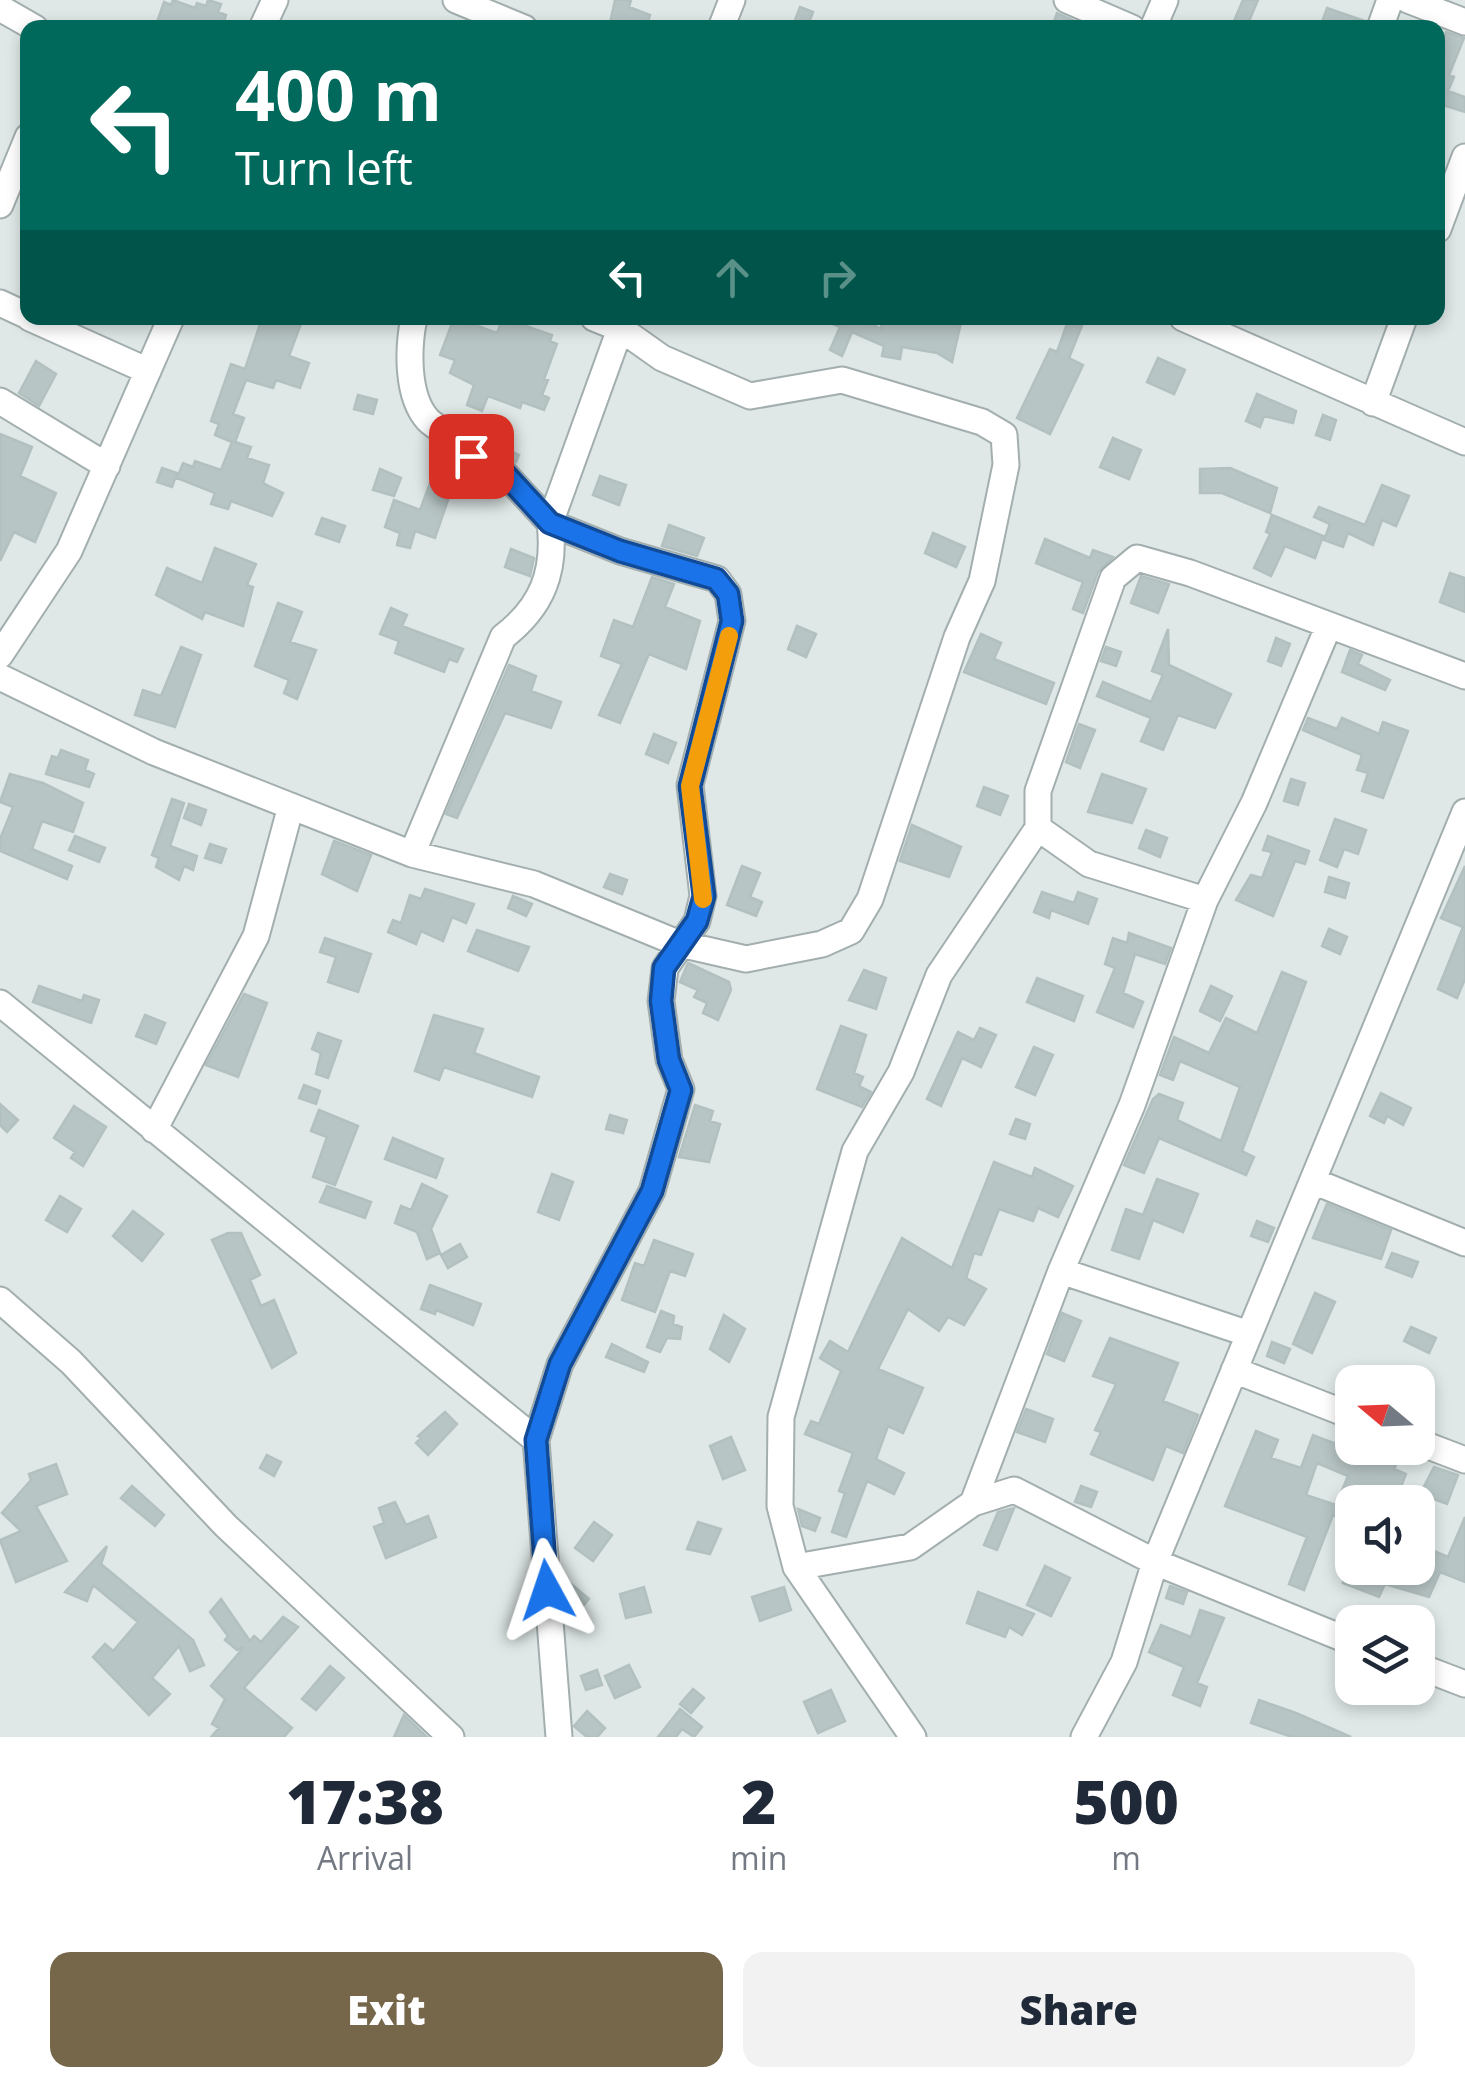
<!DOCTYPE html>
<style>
body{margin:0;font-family:"Open Sans",sans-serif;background:#f2f2f3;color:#1f2937;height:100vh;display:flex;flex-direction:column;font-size:38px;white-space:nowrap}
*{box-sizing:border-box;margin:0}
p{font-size:32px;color:#747a83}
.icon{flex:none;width:55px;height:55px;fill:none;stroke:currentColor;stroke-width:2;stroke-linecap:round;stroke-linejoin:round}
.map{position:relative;height:1737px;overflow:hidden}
.details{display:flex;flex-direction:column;background:#fff;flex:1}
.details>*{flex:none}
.guide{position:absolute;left:20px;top:20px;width:1425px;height:305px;border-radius:20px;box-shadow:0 5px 15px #0003;background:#00695c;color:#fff;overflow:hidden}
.needle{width:65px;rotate:289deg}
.buttons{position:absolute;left:1335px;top:1365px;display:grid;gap:20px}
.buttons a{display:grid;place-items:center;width:100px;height:100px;border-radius:20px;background:#fff;box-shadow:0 5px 15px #0003;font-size:50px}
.pin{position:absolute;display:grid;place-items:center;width:85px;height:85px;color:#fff;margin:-42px;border-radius:20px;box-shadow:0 5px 15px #0006}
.me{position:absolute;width:110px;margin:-55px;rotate:355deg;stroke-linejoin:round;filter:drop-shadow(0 0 8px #0008)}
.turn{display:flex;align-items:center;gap:35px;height:210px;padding:0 50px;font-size:45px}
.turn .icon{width:130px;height:130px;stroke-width:2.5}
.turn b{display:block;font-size:70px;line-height:85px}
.lanes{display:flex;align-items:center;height:95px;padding:0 50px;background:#0003;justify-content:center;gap:50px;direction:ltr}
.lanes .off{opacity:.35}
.eta{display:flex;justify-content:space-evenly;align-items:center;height:170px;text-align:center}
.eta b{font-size:60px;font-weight:800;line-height:70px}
.primary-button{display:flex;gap:20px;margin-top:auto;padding:20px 50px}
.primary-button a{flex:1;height:115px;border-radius:20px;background:#76674b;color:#fff;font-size:40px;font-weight:800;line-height:115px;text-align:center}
.primary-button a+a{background:#f2f2f3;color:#1f2937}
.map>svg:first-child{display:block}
.building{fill:#b7c5c4;stroke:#b2c1c0;stroke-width:2.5;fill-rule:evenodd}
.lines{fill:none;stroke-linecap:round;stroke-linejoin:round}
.minor-casing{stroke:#a3aeae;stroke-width:29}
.minor{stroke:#fff;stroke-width:25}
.route-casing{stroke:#114b97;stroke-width:25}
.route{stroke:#1a73e8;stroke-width:18}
.slow{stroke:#f59e0b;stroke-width:18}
</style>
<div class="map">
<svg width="1465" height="1737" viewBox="0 0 1465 1737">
<rect width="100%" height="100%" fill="#dfe8e7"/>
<path class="building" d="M173,0L195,8L197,3L206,6L208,0L221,4L218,12L226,15L222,28H155L164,2L171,5Z
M615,0H631L629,7L650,15L646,28H609Z
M1243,0H1258L1246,28H1231Z
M800,7L813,12L807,28H792Z
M1327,8L1365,21L1364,28H1320Z
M1057,13L1061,15L1090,28L1053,24Z
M1446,32L1464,38L1449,75L1454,77L1448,91L1465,97V112L1443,105L1439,117L1438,53Z
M262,318H303L289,356L309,363L300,388L276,380L273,388L246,380L233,414L244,418L235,442L251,447L247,458L269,465L263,483L283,493L272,516L231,501L228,509L211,504L215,493L177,478L183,463L193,467L195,461L221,470L232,442L215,435L219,424L211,421L231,364L245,369Z
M454,318H471L469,323L497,333L503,318L552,335L550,341L557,344L544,379L548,380L542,395L549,398L544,410L522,402L520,408L488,396L482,411L467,405L474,385L450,373L455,360L440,355Z
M819,318H859L881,329L882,318H962L952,362L937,353L902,347L900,359L882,356L884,346L852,332L842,356L830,350L840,327Z
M1069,318L1083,323L1069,358L1083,365L1050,434L1017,418L1050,349L1057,352Z
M1158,358L1185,370L1174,394L1147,382Z
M36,361L56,374L39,406L19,393Z
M1257,394L1296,411L1293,423L1264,416L1260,427L1246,421Z
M358,395L377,400L373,414L354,409Z
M1323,415L1336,420L1330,440L1316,435Z
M0,434L32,447L20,476L56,493L35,542L14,532L0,561Z
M478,437L519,455L516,462L483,444Z
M1113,438L1141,450L1129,479L1100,467Z
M162,468L177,473L172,487L157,482Z
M1230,468L1277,488L1270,513L1222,493H1200V469Z
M380,469L401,478L394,496L373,490Z
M600,476L626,485L619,505L593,495Z
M430,483L451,491L435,538L415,531L410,548L397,545L400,533L385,527L394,500L420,510Z
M1382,485L1409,496L1396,526L1382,520L1373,545L1348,533L1343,547L1324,540L1330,524L1314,517L1319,507L1365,525Z
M1272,515L1323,536L1315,558L1285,546L1271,576L1254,568L1270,534L1266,532Z
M322,518L345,526L339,542L316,534Z
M669,525L704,538L697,556L662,546Z
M933,533L965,547L956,567L925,553Z
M1045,539L1090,558L1093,550L1113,557L1098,572L1083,613L1073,609L1083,582L1036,563Z
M215,548L256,564L247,585L253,587L243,626L205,612L202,619L156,595L167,568L202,583Z
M511,549L534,558L530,576L505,567Z
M1450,573L1465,578V612L1440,602Z
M1141,576L1169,584L1158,613L1131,603Z
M652,577L674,584L665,607L700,621L686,669L649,654L620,723L599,715L622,664L601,656L614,620L633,627Z
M278,603L302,612L290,642L316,650L297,699L284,693L289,680L255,666Z
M391,608L407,615L402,626L463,649L457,662L449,659L444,672L395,653L399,641L380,634Z
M797,626L816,634L806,657L788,649Z
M1168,629L1169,665L1231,694L1215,728L1178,715L1163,750L1141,741L1151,718L1097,696L1103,682L1151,702L1163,675L1152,671Z
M981,634L1001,643L994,659L1054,683L1046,704L964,672Z
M1276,638L1290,644L1281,666L1268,661Z
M181,647L201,655L175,727L135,715L143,690L161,696Z
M1106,647L1121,652L1116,666L1101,661Z
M1350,650L1362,655L1358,664L1390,680L1385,690L1342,672Z
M509,665L536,676L531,691L561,702L551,728L505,713L457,818L446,814Z
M1308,718L1337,729L1342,718L1379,734L1383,722L1408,731L1383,798L1362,791L1368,773L1357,770L1362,755L1303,730Z
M1079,724L1095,730L1080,768L1066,762Z
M654,734L676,743L668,763L646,754Z
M61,750L88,760L85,770L94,774L89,787L46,774L52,756L58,758Z
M10,774L43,783L83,803L73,832L42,821L32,849L72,866L67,879L0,851V839L13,807L0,802Z
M1102,774L1146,789L1132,823L1088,812Z
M1291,779L1305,783L1298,805L1284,801Z
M984,787L1008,796L1000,815L977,806Z
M172,799L184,803L170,846L197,856L193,870L184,866L179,880L156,867L159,858L152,855Z
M189,804L206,810L201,825L184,818Z
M1335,819L1366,830L1358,854L1344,849L1337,867L1320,860Z
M912,825L961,847L949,877L900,861Z
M1146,830L1167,838L1160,857L1139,848Z
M75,836L105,848L99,862L69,850Z
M1268,836L1309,851L1305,864L1295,861L1273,916L1236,900L1251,875L1262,878L1272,852L1263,850Z
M334,841L371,855L357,891L322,874Z
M210,844L226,849L221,863L205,858Z
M742,866L760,873L750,897L762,902L756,916L727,905Z
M1465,866V979L1457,998L1438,989L1463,927L1441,918Z
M610,874L627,880L622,894L604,887Z
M1329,877L1349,883L1345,898L1325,892Z
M425,889L474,904L466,923L452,917L443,941L421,931L416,944L388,932L393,920L401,923L410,895L421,899Z
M1042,892L1074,903L1078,892L1097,899L1088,924L1051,910L1049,918L1034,912Z
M513,896L532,904L526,916L508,908Z
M1329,929L1347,937L1340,954L1322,946Z
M477,930L529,947L518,971L468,951Z
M1129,933L1171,948L1165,964L1135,954L1123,993L1143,1002L1133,1027L1097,1012L1115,968L1105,964L1113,938L1127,943Z
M325,938L371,954L358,992L328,982L336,957L320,952Z
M688,963L729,982L731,990L718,1020L703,1013L707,1003L694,997L698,990L680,982Z
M864,970L886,978L876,1009L849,1000Z
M1282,972L1306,982L1242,1151L1254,1157L1246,1175L1159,1138L1144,1173L1124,1165L1153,1099L1159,1094L1183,1103L1177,1120L1221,1141L1240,1087L1180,1061L1173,1080L1160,1075L1174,1037L1209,1053L1226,1018L1257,1033Z
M1037,978L1083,996L1074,1021L1027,1002Z
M39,986L82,1001L84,995L99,1000L91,1023L33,1002Z
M1211,986L1232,996L1220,1021L1200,1011Z
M244,994L267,1003L238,1077L206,1065Z
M145,1015L165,1023L156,1044L136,1036Z
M434,1015L483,1029L474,1053L539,1077L532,1097L444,1067L439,1080L415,1071Z
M841,1026L866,1035L854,1073L863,1077L859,1086L871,1092L862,1107L817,1089Z
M980,1028L996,1035L981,1067L962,1058L941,1106L927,1099L958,1032L974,1040Z
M318,1033L341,1041L328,1078L316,1074L321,1053L312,1049Z
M1034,1047L1053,1055L1035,1095L1016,1087Z
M304,1085L320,1091L316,1104L299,1098Z
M1381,1093L1411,1108L1403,1125L1387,1116L1384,1123L1370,1116Z
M0,1104L18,1120L7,1132L0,1125Z
M695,1105L713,1111L710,1121L720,1124L709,1162L679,1157Z
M74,1106L106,1127L83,1166L71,1158L75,1152L54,1138Z
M319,1110L358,1126L335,1185L313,1177L327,1137L311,1131Z
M610,1115L627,1120L623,1133L606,1129Z
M1016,1119L1030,1124L1025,1139L1010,1134Z
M393,1138L443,1159L436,1178L385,1159Z
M994,1162L1032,1177L1035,1168L1073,1186L1058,1217L1038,1208L1033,1221L999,1209L981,1255L974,1253L966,1278L986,1289L964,1325L948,1317L939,1331L908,1309L878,1369L923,1388L903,1433L888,1426L876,1459L904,1473L894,1494L867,1481L846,1537L832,1532L845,1493L839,1491L853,1453L805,1434L811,1421L819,1424L841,1371L820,1358L830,1341L848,1352L902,1238L952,1268Z
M552,1174L573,1182L559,1220L538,1212Z
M1157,1179L1198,1194L1183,1232L1153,1220L1139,1259L1112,1250L1126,1209L1143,1215Z
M422,1184L447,1196L431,1229L440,1253L427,1259L417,1232L395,1223L401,1206L411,1210Z
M327,1186L371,1202L365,1218L320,1202Z
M60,1196L81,1209L67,1232L46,1220Z
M1327,1204L1391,1230L1381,1259L1313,1238Z
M133,1211L163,1234L142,1261L113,1236Z
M1257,1221L1274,1228L1268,1242L1251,1236Z
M228,1233H241L260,1275L250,1280L261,1306L274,1300L296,1353L272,1368L212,1240Z
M654,1240L693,1254L685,1276L670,1271L655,1312L622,1300L635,1263L644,1266Z
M460,1244L467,1257L448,1268L441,1255Z
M1392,1253L1418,1262L1412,1277L1386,1267Z
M430,1285L481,1304L473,1325L436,1310L435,1314L421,1309Z
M1315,1293L1335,1302L1312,1353L1293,1344Z
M661,1311L674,1316L673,1324L682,1327L680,1339L667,1338L660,1352L647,1347Z
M1062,1313L1081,1321L1064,1361L1047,1354Z
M724,1315L745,1329L729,1362L710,1349Z
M1411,1327L1436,1338L1429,1353L1404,1341Z
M1110,1338L1178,1363L1163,1401L1198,1415L1183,1453L1166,1446L1153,1480L1091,1454L1101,1432L1095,1430L1116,1384L1093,1376Z
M1272,1342L1290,1349L1284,1363L1267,1356Z
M612,1344L648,1362L644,1372L606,1357Z
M1026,1409L1053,1419L1045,1442L1017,1432Z
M445,1412L457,1424L428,1455L416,1443L421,1438L418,1436Z
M1256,1431L1278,1440L1271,1458L1301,1468L1313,1435L1347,1448H1389L1401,1453L1394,1469L1406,1474L1395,1502H1352V1522L1333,1515L1304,1590L1289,1584L1307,1537L1225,1506ZM1317,1463L1348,1476L1336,1505L1306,1495Z
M731,1437L745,1470L723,1479L710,1446Z
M267,1455L281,1462L274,1476L260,1468Z
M56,1464L67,1494L36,1506L67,1561L16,1582L0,1540L21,1531L2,1513L31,1480L29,1474Z
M1434,1467L1458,1475L1447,1504L1420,1494Z
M132,1486L164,1515L155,1526L121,1498Z
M1081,1486L1097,1492L1091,1507L1075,1502Z
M395,1502L406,1525L428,1516L436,1537L386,1558L374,1527L384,1523L379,1508Z
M1014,1508L997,1550L984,1545L998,1512Z
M798,1509L820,1518L815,1531L802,1526Z
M1465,1517V1582L1440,1572L1429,1597L1385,1584L1379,1597L1343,1583L1349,1568H1419L1427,1548L1448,1557Z
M594,1522L612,1535L593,1561L575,1548Z
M698,1522L721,1529L710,1554L687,1549Z
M107,1546L101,1564L193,1640L204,1665L190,1671L179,1646L152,1678L170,1694L149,1715L93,1657L105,1644L113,1651L138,1622L93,1585L87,1601L65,1592Z
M1045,1566L1070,1578L1051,1616L1027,1605Z
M571,1584L589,1599L575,1615L565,1607L564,1592Z
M1170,1586L1187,1592L1183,1604L1166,1598Z
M644,1587L651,1612L626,1618L620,1594Z
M784,1587L791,1610L760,1621L752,1597Z
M978,1592L1034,1614L1022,1635L1009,1627L1005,1637L967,1623Z
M221,1599L250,1641L254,1636L261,1642L283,1617L298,1627L244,1688L292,1728L284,1737H211L219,1728L212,1724L225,1699L211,1686L244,1647L237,1650L225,1640L228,1636L210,1612Z
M1200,1610L1224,1618L1197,1683L1207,1687L1200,1706L1173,1695L1184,1667L1149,1652L1161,1625L1191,1637Z
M629,1665L640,1687L615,1698L605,1676Z
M330,1666L344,1678L316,1710L302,1699Z
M597,1670L602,1685L586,1690L581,1676Z
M693,1689L704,1698L691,1713L680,1704Z
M831,1690L845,1721L818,1733L804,1702Z
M1259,1700L1296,1713L1351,1737H1292L1251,1723Z
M680,1709L702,1727L694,1737L682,1729L676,1737H658Z
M587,1711L605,1728L597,1737H587L574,1726Z
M404,1715L405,1716L427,1737H394Z"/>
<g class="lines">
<g class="minor-casing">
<path id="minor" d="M456,0L524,28
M1067,0L1132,28
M1408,0L1465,22
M0,8L35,28
M262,28L275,0
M721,28L732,0
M1153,28L1165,0
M1380,28L1390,0
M0,205L28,137
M1438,229L1465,157
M0,303L28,316
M30,318L148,371
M414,318C408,347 406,396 428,420C441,433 464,438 471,456L505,474L550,523L620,551L717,579L728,594L732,621L690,785L703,896L697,921L665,968L661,1001L669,1060L681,1089L652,1191L560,1364L536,1440L559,1737
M1183,318L1465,442
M0,401L107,466
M1373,403L1404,318
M0,655L69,551L171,318
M0,677L154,752L412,854L534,884L680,944L746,959L822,944L851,931L870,899L957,637L982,581L1006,465L1004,435L982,422L842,380L750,396L662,358L621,329L594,318
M412,854L503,637C542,607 556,572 550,523L624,318
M1205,900L1089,864L1038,828V791L1113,578L1137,558L1190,573L1465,676
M0,1003L536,1440
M154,1130L256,936L291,806
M1313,1181L1465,1243
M1061,1271L1249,1334
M0,1300L71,1362L226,1526L451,1737
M1234,1370L1352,1416
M1418,1442L1465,1460
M973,1503L1061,1271L1132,1105L1205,900L1254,803L1329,625
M796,1567L910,1547L973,1503L1014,1490L1155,1562L1352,1642
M1418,1666L1465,1684
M913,1737L796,1567L780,1506L781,1417L855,1151L901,1072L939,975L1038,828
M1084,1737L1124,1662L1155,1562L1465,812"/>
</g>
<use href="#minor" class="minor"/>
</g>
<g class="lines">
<g class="route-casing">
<path id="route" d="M471,456L505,474L550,523L620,551L716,579L728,594L732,621L690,786L704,896L697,921L664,968L661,1001L669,1060L681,1090L652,1191L560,1364L536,1440L547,1590"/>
</g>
<use href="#route" class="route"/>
<path class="slow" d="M703,899L690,786L729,636"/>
</g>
</svg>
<div class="buttons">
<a><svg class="needle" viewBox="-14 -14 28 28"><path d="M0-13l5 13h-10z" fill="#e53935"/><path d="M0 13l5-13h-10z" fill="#747a83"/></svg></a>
<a><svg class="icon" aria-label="sound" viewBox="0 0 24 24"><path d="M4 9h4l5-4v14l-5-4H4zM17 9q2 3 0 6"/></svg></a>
<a><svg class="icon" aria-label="layers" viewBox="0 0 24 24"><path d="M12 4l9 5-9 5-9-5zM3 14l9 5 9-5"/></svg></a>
</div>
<div class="pin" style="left:471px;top:456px;background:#d93025"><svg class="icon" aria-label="arrive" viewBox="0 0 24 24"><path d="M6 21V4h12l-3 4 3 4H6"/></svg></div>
<svg class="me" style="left:547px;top:1590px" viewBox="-20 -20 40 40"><path d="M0-17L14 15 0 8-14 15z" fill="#1a73e8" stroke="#fff" stroke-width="4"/></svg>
<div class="guide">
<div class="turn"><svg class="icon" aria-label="left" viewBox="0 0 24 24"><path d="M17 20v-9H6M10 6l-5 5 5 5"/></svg><div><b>400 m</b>Turn left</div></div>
<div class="lanes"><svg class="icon" aria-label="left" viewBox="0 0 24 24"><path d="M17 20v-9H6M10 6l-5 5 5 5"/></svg><svg class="icon off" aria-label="ahead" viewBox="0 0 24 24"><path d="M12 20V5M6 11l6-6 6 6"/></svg><svg class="icon off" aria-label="right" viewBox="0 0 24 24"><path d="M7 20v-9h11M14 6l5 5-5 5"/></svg></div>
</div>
</div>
<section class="details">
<div class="eta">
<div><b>17:38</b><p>Arrival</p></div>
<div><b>2</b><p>min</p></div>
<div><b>500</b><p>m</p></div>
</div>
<div class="primary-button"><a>Exit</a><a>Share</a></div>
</section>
